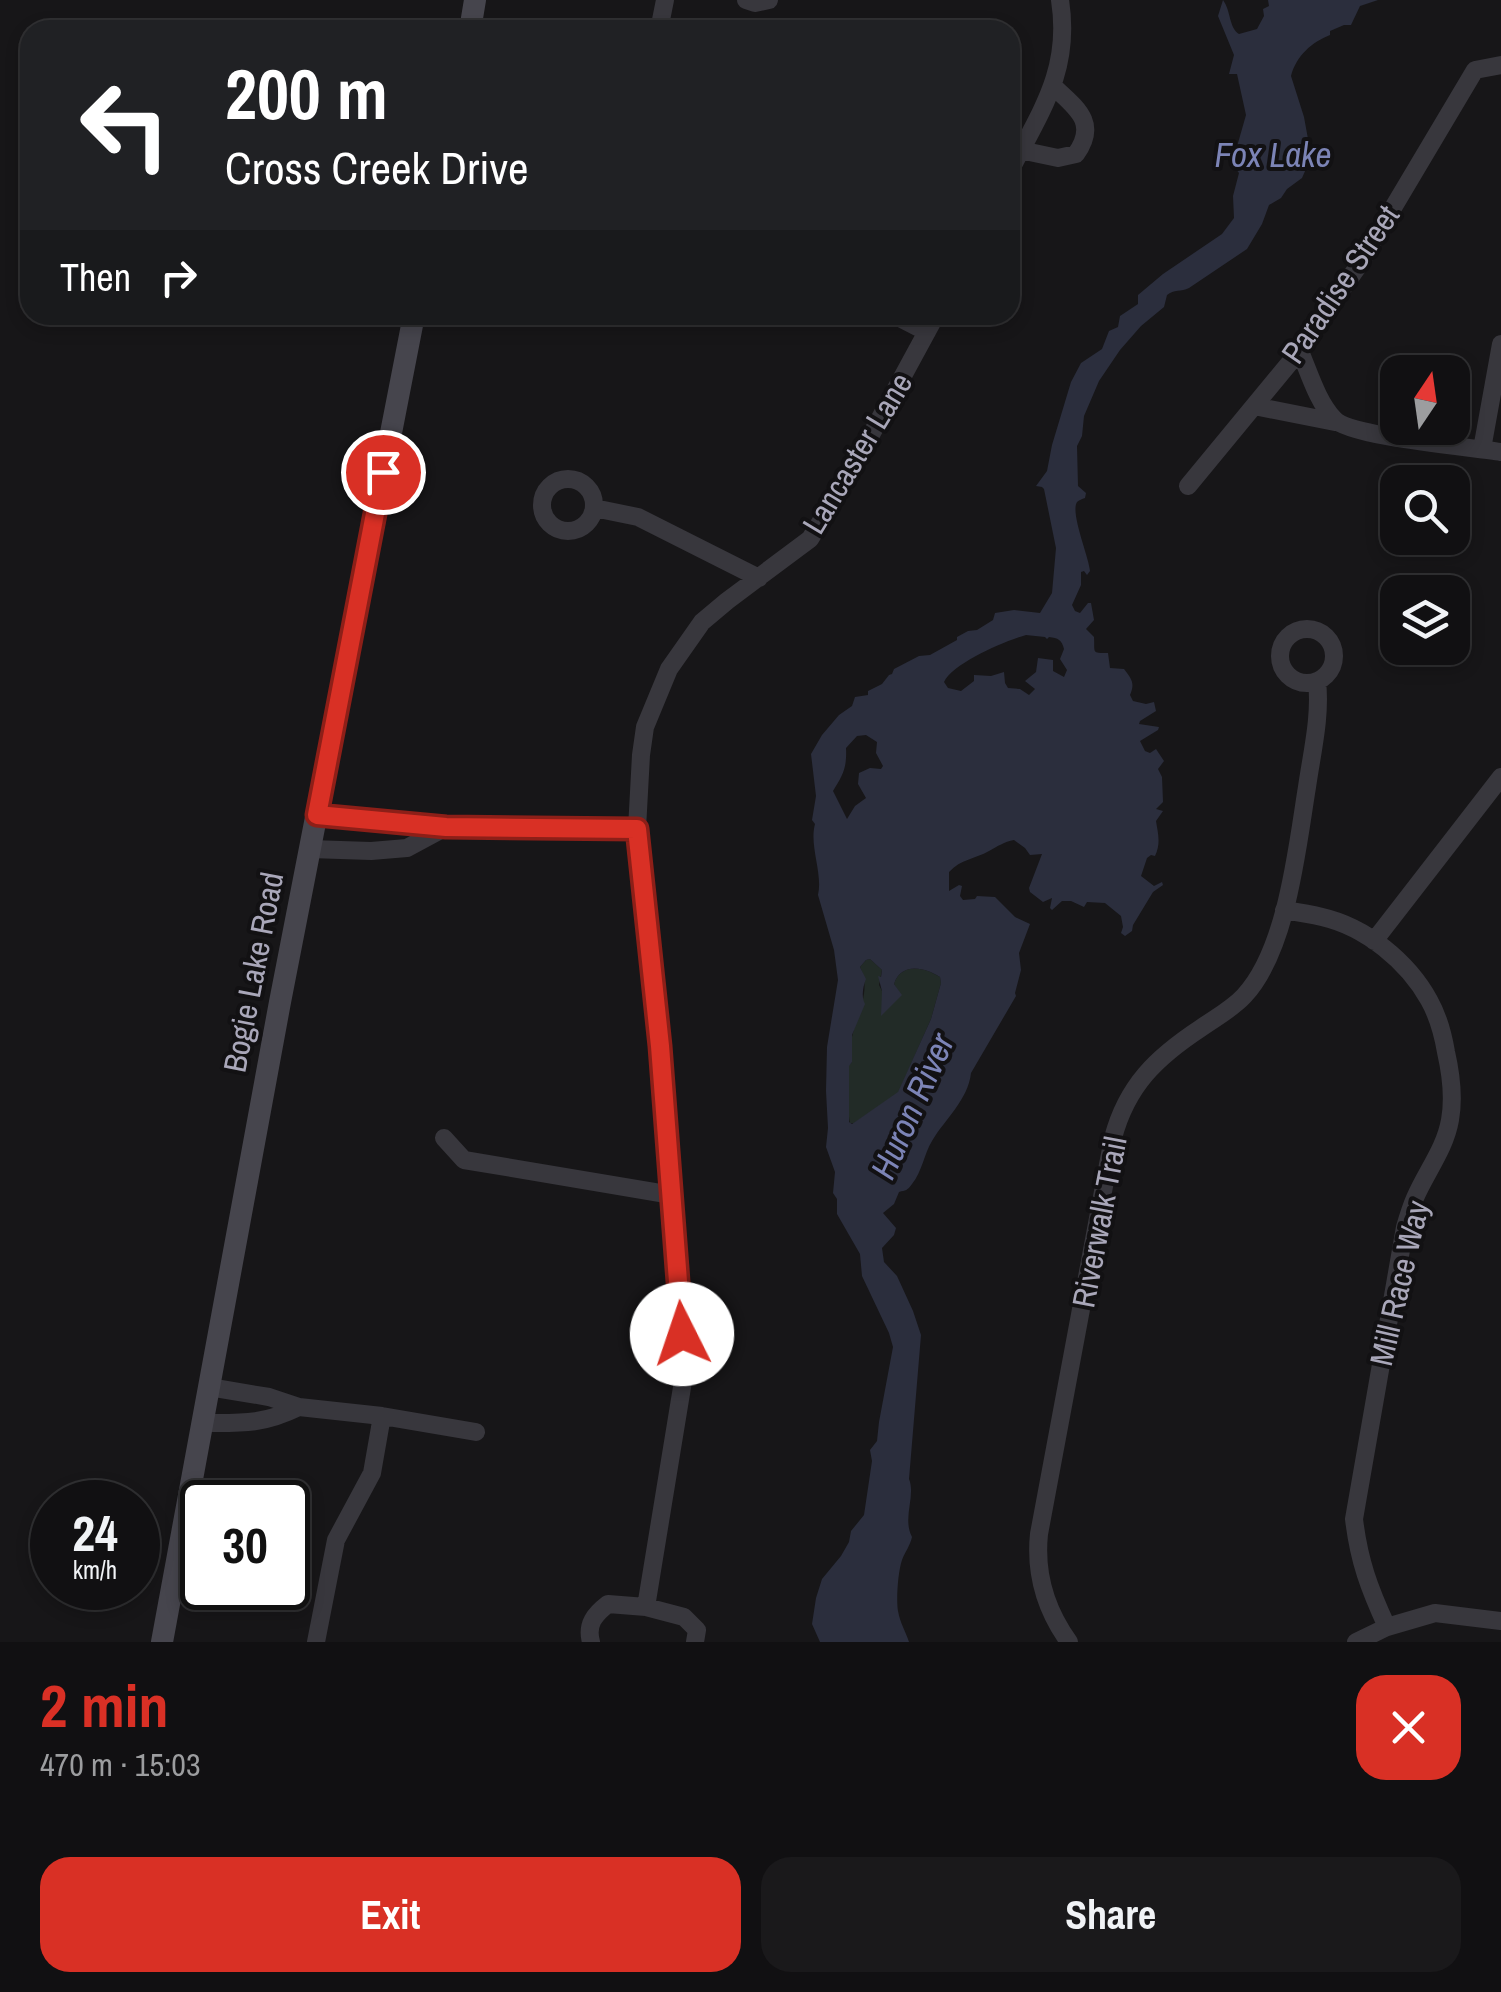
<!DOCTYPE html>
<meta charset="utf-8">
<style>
body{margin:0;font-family:"Archivo Narrow",sans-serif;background:#1a191b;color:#f1f3f6;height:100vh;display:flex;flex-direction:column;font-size:38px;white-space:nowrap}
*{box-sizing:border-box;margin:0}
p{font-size:32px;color:#9c9d9f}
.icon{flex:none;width:55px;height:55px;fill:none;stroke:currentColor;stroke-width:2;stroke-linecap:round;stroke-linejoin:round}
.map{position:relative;height:1642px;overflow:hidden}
.side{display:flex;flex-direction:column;background:#111012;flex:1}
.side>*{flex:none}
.top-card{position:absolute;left:20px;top:20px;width:1000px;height:305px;border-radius:30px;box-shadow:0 5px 15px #0003,0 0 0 2px #303032;background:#202124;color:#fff;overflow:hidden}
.needle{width:65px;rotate:13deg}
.fabs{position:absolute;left:1380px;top:355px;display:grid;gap:20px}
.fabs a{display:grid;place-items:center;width:90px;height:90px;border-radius:20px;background:#111012;box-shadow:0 5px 15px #0003,0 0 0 2px #303032;font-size:50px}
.speed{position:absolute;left:30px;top:1480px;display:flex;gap:20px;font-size:50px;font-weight:700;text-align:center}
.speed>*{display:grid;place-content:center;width:130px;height:130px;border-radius:50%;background:#111012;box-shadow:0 5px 15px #0003,0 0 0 2px #303032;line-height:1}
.speed small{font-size:25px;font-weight:400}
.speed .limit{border:5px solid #111;border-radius:15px;background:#fff;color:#111}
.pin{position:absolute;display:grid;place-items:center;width:85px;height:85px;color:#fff;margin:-42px;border:5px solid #fff;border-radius:50%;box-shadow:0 2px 10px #0007}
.me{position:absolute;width:110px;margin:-55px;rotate:356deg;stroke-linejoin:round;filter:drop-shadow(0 0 8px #0008)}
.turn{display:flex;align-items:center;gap:35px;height:210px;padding:0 40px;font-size:45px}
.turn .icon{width:130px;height:130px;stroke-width:2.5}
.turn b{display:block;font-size:70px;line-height:85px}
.then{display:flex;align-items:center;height:95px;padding:0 40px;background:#0003;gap:20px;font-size:38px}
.round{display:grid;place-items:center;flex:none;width:105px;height:105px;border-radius:30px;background:#1a191b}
.overview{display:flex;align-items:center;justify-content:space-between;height:170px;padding:0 40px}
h1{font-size:60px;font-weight:800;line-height:75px;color:#d93025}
.button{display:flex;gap:20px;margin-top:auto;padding:20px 40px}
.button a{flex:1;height:115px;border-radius:30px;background:#d93025;color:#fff;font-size:40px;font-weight:800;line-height:115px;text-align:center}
.button a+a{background:#1a191b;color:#f1f3f6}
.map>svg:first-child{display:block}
.green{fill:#222b27}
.water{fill:#2b2e3d;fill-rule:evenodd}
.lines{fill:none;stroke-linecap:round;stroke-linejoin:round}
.minor{stroke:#38373d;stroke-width:18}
.secondary{stroke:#46454d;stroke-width:22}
.route-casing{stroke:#8d1f18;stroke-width:25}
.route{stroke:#d93025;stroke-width:18}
.labels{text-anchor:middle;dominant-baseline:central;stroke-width:8;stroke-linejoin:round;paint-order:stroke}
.street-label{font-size:32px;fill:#a9a7b9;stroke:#121113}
.water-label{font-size:35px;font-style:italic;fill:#7c84b6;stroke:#121113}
</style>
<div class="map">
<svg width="1501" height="1642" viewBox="0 0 1501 1642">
<rect width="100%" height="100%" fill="#171618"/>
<path class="green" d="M870,959L882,970L879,985L882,991V1014L901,995L894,984C901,962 925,967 940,977L941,983L931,1019L898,1093L854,1123H850C847,1110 849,1082 849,1065L852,1062C851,1054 850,1045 852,1037C857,1014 872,990 860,967L866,960Z"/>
<path class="water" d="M1223,0C1231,11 1229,28 1239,34L1257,29L1264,16L1263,9L1269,6L1268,0H1378L1360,6L1351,25H1344L1330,31V35C1312,42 1296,56 1291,76L1304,117L1310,150L1309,162L1302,178L1287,189L1281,198L1269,205L1262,224L1247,249L1189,288C1181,292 1174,289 1167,295L1164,307L1141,326L1120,350L1099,381L1084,416L1082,436L1077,446L1078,486L1086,493L1085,498C1082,499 1079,500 1077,502C1070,513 1089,557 1090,571L1087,575L1084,571L1081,572V585L1072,605L1075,611L1080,613L1088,603H1091L1094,620L1086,629L1094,637C1095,653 1091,653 1108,653L1110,668L1124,669C1132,679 1135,684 1130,695L1133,701L1146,704L1154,702L1156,711L1140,721L1139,724L1159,727L1158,730L1140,741L1145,751L1150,753L1156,749L1164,761L1158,769L1162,777L1163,802L1156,809L1163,811L1156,821C1158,834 1161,843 1155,856L1151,855L1147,858L1141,876L1154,886L1162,882L1163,885L1153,892L1133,925L1132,931L1125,936L1121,933L1123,927L1121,916L1105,903L1087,902L1084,907L1071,901H1062L1052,910L1050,908L1052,898L1043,902L1030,892L1029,888L1042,854L1030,855L1025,848L1014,840C1004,842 998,846 989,851C975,859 961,859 949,872V891L959,885L962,886L960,896L963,900L975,899L977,896L995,897L1015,917L1030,924L1019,953L1021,970L1015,993L1016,996L971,1073C968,1100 945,1119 932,1141C924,1154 922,1172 912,1184C907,1191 906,1190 899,1192L894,1204L883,1213L896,1228L894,1235L882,1248L884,1262L897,1276L913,1311L921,1335L909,1479C916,1496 902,1518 912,1537C910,1546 905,1552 902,1560C898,1571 896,1600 898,1611C900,1623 906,1632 909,1642H820L812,1624L816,1598L822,1579L841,1556L849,1542L851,1531L864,1515L872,1461L870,1450L877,1441L879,1422L893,1347L889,1333L862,1276L860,1254L837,1214V1199L833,1193L835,1172L826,1147L828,1128L826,1091L827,1047L838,980L834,950L818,895C823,873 809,846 815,824L812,820L816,796L811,754L822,735L839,715L852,706L855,697L868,695V691L882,684L889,675L892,674L894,669L919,656L930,655L957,640V637L968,631L977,630L993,620L995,613L1014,610L1040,613L1052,593L1056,548L1044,489L1042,487L1036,486L1047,471L1052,445L1071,382L1081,363L1102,349L1109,331L1118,327L1120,316L1138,304V295L1163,274L1222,234L1234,218L1233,196L1239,173L1232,164L1246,115L1237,74H1229L1234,55L1218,16ZM1026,635L1045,637L1047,639L1049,637C1058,638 1062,640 1064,649L1060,659L1067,670L1064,677L1053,671V660L1038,658L1036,672L1025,681L1035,689L1029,695L1020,689L1008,688L1005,683L1004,672L991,676L974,675V681L961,691L948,688L944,682C953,663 1005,641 1026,635ZM866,735L877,742L876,753L883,766L881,769L870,768L859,773L858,784L866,798L855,806L847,819L833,791C843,775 847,768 846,748L857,736ZM870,959L882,970L881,977L878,976L882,991L881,1016L902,995L894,984C901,962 925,967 940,977L941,983L931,1019L898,1092L852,1124L849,1122C849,1104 849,1085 849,1066L852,1062V1035L865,1004C861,997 863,986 866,979L860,967L866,960Z"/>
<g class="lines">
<path class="minor" d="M746,0L755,3L769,0
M659,30L665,0
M1020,150L1058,158L1076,154C1099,122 1075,107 1053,86
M1010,171C1041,111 1071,70 1060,0
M894,315L927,332
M1299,349C1309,372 1317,401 1334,419C1350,437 1471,447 1501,452
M1254,406L1335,422
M1482,449L1501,344
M542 505a26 26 0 1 1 52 0a26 26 0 1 1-52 0Z
M1188,486L1292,360L1359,265L1475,70L1501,65
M594,508L638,517L759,578
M1280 656a27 27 0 1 1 54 0a27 27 0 1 1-54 0Z
M317,815L446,827L637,829
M310,849L371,851L407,848L446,827
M1284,910C1297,912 1310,914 1322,917C1366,927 1408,962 1429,1000C1438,1016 1443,1034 1446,1052C1451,1074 1454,1098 1450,1120C1445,1149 1426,1172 1415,1198C1411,1207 1408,1217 1405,1227L1354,1519C1359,1561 1369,1588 1387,1627
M1374,941L1501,777
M444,1138L464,1160L672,1195
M209,1387L269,1397L299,1407L382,1416L476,1432
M202,1423C242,1423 262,1425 299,1407
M646,1607L685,1369L660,1046L637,829L641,755L645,727L669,669L702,622L727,601L810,539L847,479L936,315
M316,1642L336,1540L372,1473L382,1416
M591,1642C586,1624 595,1614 608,1604L646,1607L684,1617L697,1630L695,1642
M1069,1642C1046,1610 1035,1573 1039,1534L1113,1138C1127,1085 1157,1057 1201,1028C1215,1018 1232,1009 1244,996C1287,950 1297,848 1307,787C1312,752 1321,716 1317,681
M1356,1642L1387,1627L1435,1613L1501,1621"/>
<path class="secondary" d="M470,30L475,0
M162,1642L280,1002L414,315"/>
</g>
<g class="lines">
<g class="route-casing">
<path id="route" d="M383,472L317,815L446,827L637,829L660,1046L682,1334"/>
</g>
<use href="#route" class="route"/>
</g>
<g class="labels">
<g class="street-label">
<text transform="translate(1340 284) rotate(-56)">Paradise Street</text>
<text transform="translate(857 453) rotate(-59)">Lancaster Lane</text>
<text transform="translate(253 972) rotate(-79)">Bogie Lake Road</text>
<text transform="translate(1099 1222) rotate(-79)">Riverwalk Trail</text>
<text transform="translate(1399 1283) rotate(-77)">Mill Race Way</text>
</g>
<g class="water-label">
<text x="1273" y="154">Fox Lake</text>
<text transform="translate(912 1106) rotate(-66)">Huron River</text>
</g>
</g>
</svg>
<div class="fabs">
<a><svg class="needle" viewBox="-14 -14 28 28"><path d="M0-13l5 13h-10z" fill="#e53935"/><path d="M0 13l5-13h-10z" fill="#9c9d9f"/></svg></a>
<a><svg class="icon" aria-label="search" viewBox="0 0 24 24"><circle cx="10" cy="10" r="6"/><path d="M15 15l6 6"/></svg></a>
<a><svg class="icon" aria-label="layers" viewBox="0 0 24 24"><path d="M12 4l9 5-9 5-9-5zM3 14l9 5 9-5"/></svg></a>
</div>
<div class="speed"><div>24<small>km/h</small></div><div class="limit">30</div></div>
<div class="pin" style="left:383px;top:472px;background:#d93025"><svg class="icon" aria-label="arrive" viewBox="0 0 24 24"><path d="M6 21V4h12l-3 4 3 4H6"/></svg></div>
<svg class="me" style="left:682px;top:1334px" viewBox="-20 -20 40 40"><circle r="19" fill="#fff"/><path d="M0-13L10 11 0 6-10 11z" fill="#d93025"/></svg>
<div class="top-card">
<div class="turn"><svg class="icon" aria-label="left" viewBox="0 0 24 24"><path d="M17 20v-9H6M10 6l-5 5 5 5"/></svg><div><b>200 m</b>Cross Creek Drive</div></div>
<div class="then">Then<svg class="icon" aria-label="right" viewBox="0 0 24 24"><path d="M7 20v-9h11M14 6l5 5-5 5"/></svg></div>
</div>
</div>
<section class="side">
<div class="overview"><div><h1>2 min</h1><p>470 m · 15:03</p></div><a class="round" style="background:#d93025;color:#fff"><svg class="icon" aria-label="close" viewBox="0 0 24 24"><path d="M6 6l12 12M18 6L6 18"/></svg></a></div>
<div class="button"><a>Exit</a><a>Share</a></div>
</section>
